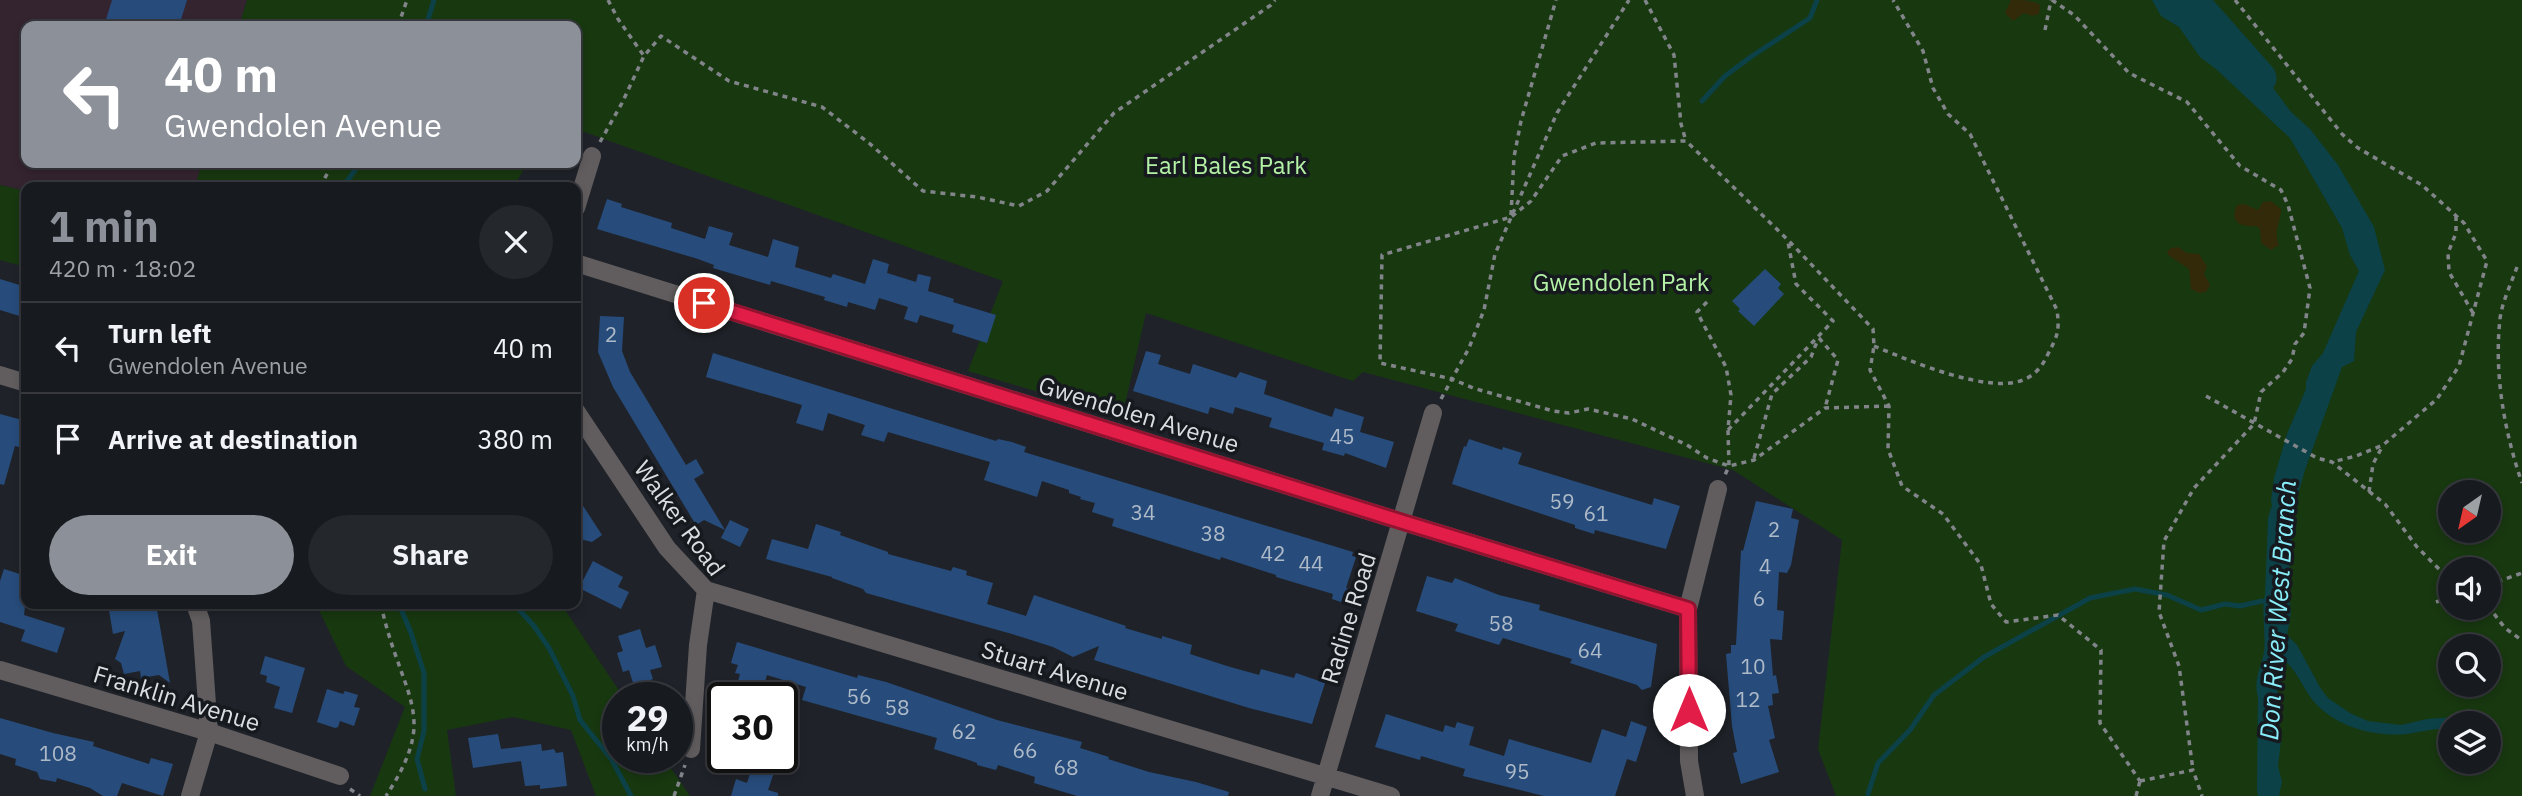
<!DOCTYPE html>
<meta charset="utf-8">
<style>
body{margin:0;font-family:"IBM Plex Sans",sans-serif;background:#24272c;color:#f1f3f6;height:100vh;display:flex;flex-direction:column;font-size:26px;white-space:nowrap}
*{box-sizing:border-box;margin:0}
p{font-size:23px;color:#9ea1a4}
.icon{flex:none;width:38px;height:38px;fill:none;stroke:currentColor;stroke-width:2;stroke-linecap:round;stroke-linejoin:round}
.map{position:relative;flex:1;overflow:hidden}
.sheet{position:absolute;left:21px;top:182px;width:560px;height:427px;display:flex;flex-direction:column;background:#171a1f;border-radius:14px;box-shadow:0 4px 10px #0003,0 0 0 2px #36383d}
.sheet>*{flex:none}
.banner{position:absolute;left:21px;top:21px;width:560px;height:147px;border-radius:14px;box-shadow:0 4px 10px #0003,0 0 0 2px #36383d;background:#8c9099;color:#fff;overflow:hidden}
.needle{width:46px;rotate:214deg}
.fabs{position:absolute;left:2438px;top:480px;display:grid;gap:14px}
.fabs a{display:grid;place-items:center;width:63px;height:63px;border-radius:50%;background:#171a1f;box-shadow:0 4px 10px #0003,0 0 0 2px #36383d;font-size:35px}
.speed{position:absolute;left:602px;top:682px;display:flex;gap:14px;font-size:35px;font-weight:700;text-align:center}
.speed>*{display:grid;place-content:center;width:91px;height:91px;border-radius:50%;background:#171a1f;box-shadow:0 4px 10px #0003,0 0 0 2px #36383d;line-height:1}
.speed small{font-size:18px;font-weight:400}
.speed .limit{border:4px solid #111;border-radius:10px;background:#fff;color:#111}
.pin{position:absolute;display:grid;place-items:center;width:60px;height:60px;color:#fff;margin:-30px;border:4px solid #fff;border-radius:50%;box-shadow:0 2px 7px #0007}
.me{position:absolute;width:77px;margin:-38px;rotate:0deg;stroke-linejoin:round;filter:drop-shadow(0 0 5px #0008)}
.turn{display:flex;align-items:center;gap:24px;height:147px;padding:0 28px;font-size:32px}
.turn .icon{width:91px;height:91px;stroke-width:2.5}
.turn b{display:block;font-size:49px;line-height:60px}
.round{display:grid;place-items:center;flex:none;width:74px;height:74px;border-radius:37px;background:#24272c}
.head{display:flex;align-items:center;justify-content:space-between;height:119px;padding:0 28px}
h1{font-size:42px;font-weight:800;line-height:52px;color:#8c9099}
.action{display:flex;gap:14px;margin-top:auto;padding:14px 28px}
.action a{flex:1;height:80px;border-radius:42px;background:#8c9099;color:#fff;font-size:28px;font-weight:800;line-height:80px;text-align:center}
.action a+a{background:#24272c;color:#f1f3f6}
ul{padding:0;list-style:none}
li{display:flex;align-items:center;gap:21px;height:91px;padding:0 28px;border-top:2px solid #36383d}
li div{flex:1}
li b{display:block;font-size:26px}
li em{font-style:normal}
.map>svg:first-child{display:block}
.education{fill:#34242f}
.green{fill:#183810;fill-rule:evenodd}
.sand{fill:#322a08}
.water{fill:#0c4147}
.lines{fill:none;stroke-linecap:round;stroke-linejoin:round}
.stream{stroke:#0c4147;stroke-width:5}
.river{stroke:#0c4147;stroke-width:33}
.building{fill:#274c7b}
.path{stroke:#818589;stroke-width:3.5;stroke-dasharray:5 5;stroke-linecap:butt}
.minor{stroke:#615d5e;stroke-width:18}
.route-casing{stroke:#92132f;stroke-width:18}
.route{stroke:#e11d48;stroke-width:12}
.labels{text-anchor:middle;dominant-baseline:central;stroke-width:7;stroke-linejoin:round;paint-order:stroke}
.number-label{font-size:21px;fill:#aebac8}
.park-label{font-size:24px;fill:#b3f1a5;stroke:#161a1f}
.street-label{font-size:24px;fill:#dbdee1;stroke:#161a1f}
.water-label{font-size:26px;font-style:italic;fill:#89edf9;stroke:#161a1f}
</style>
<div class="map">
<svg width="2522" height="796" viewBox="0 0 2522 796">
<rect width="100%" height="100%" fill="#1f2329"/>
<path class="education" d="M0,0H247L239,26H26V163H202L195,187H26V191L0,185Z"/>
<path class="green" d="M247,0H2522V796H1836L1818,749L1842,540L1733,470L1363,372L1353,381L1146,313L1122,417L968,371L1003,281L576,129V26H239ZM2450,492H2488V530H2450ZM2450,569H2488V607H2450ZM2450,646H2488V684H2450ZM2450,723H2488V761H2450Z
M202,163H527L514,187H195Z
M0,185L26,191V267L0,260Z
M316,604H561L624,698H618V758H664L690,796H596L571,730L513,717L447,730L456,796H370L405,707L346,666Z"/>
<path class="sand" d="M2011,0C2022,0 2031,0 2040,5L2039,14L2032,16L2024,13L2013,21L2005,13Z
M2271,201L2281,209C2281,222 2273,230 2279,245L2271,250L2261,243L2260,229L2256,226C2241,227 2229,223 2237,205L2244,204L2258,210L2263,202Z
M2178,247L2187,253L2199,254L2207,266L2204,274L2210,285L2206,292L2199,293L2191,289L2189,269L2168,255L2167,252L2171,248Z"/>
<path class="water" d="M2152,0H2203L2224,41L2250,57L2291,112L2310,129L2338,165L2374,227L2385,270L2356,332L2354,361L2342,367L2305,470L2295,505L2288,585L2291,613L2287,635L2297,645L2321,689L2328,698L2350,713L2368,721L2401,725L2427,719L2455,717L2481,723H2450L2449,729C2435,728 2421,732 2407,734C2375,737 2340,728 2317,705C2304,692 2297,668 2282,659L2278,669L2277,703L2281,740L2278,766L2282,782L2279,796H2258L2257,790L2258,697C2253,680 2261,668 2264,652C2266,638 2261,603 2265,595L2268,518L2272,505L2271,500L2274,478L2287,434L2306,389V382L2312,366L2323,353L2359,271L2350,255L2342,228L2290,138L2216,69L2200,57L2179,27L2161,16Z"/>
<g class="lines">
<path class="stream" d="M426,26L434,0
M1702,101L1725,76L1752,56L1810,18L1817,0
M343,187L360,163
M399,604L411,633L424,673V731L417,759L425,789
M514,604L534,626L549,648L573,696L580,720L612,760L631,796
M1868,794L1878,763L1910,730L1934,695L1984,657L2090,598L2135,589L2167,595L2201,610L2225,604L2240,606L2262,601"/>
<path class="river" d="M2191,0L2260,78"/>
</g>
<path class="building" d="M112,0H187L179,26H104Z
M607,199L622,204L621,207L672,223L671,228L705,239L709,226L733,233L729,245L768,257L773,239L799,247L795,267L831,278L833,274L865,284L873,259L889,264L887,273L916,282L918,274L931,277L928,291L954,299L953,302L996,315L987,343L952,332L954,325L920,315L917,323L904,319L908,307L879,298L875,310L848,302L847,307L824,300L825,297L771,281L770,285L713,268L714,265L698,259L597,229Z
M1765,269L1781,284L1778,288L1784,294L1754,326L1738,311L1740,309L1732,301Z
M0,279L26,287V318L0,310Z
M600,316L624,317L622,351L630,372L686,465L696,459L704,473L694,479L725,530L704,520L696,525L613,387L598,352Z
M1146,351L1161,355L1158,364L1190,374L1193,364L1236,378L1240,372L1267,381L1264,394L1332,417L1335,408L1364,417L1360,432L1394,442L1386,468L1345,453L1344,456L1322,450L1324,443L1269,427L1272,418L1235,407L1233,414L1210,407L1208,414L1133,391Z
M713,353L996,441L998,439L1012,442L1026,447L1024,452L1353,552L1352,556L1356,557L1346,588L1355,590L1350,605L1332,599L1333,594L1276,577V575L1221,557L1220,560L1112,526L1114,519L1092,512L1095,503L1080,499L1081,497L1069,493V490L1042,481L1037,497L984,480L990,462L888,432L884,442L861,435L865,425L828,413L823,431L796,423L802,405L706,377Z
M0,414L26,421V449L15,446L4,485L0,484Z
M1469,439L1502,450L1503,447L1522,453L1518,464L1652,505L1654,498L1680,506L1666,549L1595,530L1594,534L1575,528V525L1452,484L1464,446L1466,447Z
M576,495L602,535L592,542L576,538Z
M1756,501L1793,509L1791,518L1799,520L1791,565L1787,573L1779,572L1777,610L1784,611L1782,640L1770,639L1773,676L1776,675L1779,693L1772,694L1773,705L1768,706L1775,738L1769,740L1779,772L1741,784L1733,753L1737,752L1732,726L1726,654L1731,653V645H1736L1741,550L1743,551Z
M730,520L749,529L740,547L721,538Z
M816,524L841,532L840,535L888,552V554L951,571L953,567L967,571L966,575L993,583L987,604L1026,616L1034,595L1126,626L1125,628L1162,639V636L1192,645L1190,654L1227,666L1259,675L1261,669L1294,678L1296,673L1325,683L1312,724L1249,708L1094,660L1099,646L1073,657L1053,647L1012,634L866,593L863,589L832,578V577L766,559L772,539L808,549Z
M593,561L623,577L618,587L629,592L621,609L579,588Z
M4,569L26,576L22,596L26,598L24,615L65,628L57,653L21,641L25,630L0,622V581Z
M1427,576L1452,583L1455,578L1499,595L1540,605L1539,610L1657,644L1651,687L1642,690L1637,685L1570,663L1572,659L1503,638L1499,645L1455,631L1458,624L1416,611Z
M108,604H156L170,683L159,675L141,678L140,671L124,674L121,663L115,659L125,631L113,634Z
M640,629L646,648L655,645L662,667L650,670L653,679L634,686L629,670L623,672L617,653L623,651L618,636Z
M737,642L857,678L858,675L886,682L997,720L1082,742L1080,748L1109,757L1108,759L1149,772L1196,782L1229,792L1228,796H1077L1034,783L1035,777L998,765L996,770L977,765V763L969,760L934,749L937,738L802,700L806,687L767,675L763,688L738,681L740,674L735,673L738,665L731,663Z
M265,656L305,668L292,713L274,708L280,687L266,682L267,676L260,674Z
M327,689L343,694L345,691L358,695L354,707L360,708L354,726L340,721L338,727L335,728L317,722Z
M1386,714L1443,732L1445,725L1455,728L1457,722L1474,727L1469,745L1504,756L1509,739L1591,763L1602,729L1626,737L1631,721L1647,727L1636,762L1627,759L1615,796H1544L1463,776L1465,769L1421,756L1420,760L1375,747Z
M0,718L53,733L94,742L93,746L149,764L151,758L173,764L163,796L122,783L117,796H103L90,788L57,778L56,782L40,779L37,772L15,765L16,759L0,754Z
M498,734L501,749L541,744L542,751L554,749L556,753L563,752L567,786L540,789V785L525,786L521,761L473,768L468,738Z
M755,758H779L768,790L778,793V796H731L736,779L747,783Z"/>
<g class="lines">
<path class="path" d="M608,0L618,19L644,56L661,36L729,81L822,107L869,143L923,191L977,197L1019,206L1047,191L1114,113L1271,5L1275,0
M1645,0L1674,55L1681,124L1686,141
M2052,0L2074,15L2129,73L2187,102L2240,166L2281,190L2288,205L2310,288L2304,333L2295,344L2292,359L2283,372L2261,392L2254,424L2194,488L2164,541L2159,612L2179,666L2193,770
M2235,0L2342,134L2358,148L2422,185L2464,223L2487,261L2459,366L2437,399L2383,445L2356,456L2332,462
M398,26L407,0
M2045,30L2051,0
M600,142L622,103L644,56
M320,187L333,163
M1511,215L1514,157L1521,121L1556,0
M2456,216V233L2448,253L2449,272L2473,313
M2517,267C2511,284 2502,302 2500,319C2494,373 2504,431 2522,483
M1707,302L1697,312L1726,367L1731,395L1728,430L1729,466L1725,475
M1819,338L1838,360L1825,408
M1874,346C1908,360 1991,396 2025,379C2035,375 2043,365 2047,356C2057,336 2060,333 2057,310L1970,134L1948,114L1933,88L1923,51L1893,0
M2206,396L2317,458L2332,462L2385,504L2417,547L2450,580
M1441,399L1469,348L1484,310L1495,254L1557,113L1629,0
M1889,406L1825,408L1754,460L1729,466L1707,458L1687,445L1632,419L1588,409L1569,413L1553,411L1473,388L1452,379L1380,363L1382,255L1511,217L1531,201L1562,156L1596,143L1686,141L1788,240L1873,329L1874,346L1870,370L1889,406L1888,449L1902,486L1943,514L1981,565L1991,604L2006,622L2058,615L2101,650L2100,723L2140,781
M1728,430L1833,321L1796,284L1788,242
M1754,458L1772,394L1811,357L1818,339
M2369,492L2373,464L2383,445
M2488,585L2522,573
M2436,602L2450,597
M381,604C385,624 391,643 398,662C405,683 414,702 414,725C414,750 399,776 386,796
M2488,606L2505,628L2520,639L2522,638
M2140,781L2193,770L2202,796
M350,789L360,796
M674,796L685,765
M2136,796L2140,781"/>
<path class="minor" d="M576,208L592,156
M576,263L1403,522L1688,609
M0,375L26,383
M576,411L667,548L706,590L698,645L691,749
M706,590L1391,796
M0,670L209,732L340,776
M190,796L209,732L201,621L195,604
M1320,796L1433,413
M1695,796L1689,761L1688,609L1718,489"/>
</g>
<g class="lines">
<g class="route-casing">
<path id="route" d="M704,303L1403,522L1688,609L1689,710"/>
</g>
<use href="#route" class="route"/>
</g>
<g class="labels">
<g class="number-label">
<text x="611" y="334">2</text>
<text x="1342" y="436">45</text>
<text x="1562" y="501">59</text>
<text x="1143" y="512">34</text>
<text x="1596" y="513">61</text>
<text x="1774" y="529">2</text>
<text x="1213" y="533">38</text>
<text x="1273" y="553">42</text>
<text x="1311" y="563">44</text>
<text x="1765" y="566">4</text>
<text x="1759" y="598">6</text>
<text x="1501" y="623">58</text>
<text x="1590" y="650">64</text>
<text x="1753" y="666">10</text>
<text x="859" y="696">56</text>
<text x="1748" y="699">12</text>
<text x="897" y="707">58</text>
<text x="964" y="731">62</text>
<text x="1025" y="750">66</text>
<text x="58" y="753">108</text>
<text x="1066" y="767">68</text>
<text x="1517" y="771">95</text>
</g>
<g class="park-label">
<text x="1226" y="165">Earl Bales Park</text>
<text x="1621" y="282">Gwendolen Park</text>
</g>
<g class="street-label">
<text transform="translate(1139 414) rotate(17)">Gwendolen Avenue</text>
<text transform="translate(680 518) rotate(54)">Walker Road</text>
<text transform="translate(1348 618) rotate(-73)">Radine Road</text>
<text transform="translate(1055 670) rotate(17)">Stuart Avenue</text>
<text transform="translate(177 698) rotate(17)">Franklin Avenue</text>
</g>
<g class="water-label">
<text transform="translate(2277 610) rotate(-86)">Don River West Branch</text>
</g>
</g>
</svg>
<div class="fabs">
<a><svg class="needle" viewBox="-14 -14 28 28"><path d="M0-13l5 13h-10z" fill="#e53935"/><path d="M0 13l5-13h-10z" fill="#9ea1a4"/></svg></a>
<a><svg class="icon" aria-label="sound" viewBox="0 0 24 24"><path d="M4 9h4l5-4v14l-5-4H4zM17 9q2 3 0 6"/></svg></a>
<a><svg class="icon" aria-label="search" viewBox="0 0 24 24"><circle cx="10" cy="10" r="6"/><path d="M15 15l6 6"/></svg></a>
<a><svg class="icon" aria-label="layers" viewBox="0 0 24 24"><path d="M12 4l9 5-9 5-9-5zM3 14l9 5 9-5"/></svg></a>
</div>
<div class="speed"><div>29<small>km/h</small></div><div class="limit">30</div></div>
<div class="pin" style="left:704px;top:303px;background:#d93025"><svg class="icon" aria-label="arrive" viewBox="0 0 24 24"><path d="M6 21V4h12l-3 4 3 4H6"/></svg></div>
<svg class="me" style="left:1689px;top:710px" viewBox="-20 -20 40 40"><circle r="19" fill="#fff"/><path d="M0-13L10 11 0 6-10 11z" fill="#e11d48"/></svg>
<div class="banner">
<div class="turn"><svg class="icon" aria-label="left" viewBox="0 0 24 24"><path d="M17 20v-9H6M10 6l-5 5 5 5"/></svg><div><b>40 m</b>Gwendolen Avenue</div></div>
</div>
<section class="sheet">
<div class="head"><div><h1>1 min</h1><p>420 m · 18:02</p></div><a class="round"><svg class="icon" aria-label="close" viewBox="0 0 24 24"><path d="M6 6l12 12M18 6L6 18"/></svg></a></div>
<ul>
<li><svg class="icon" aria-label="left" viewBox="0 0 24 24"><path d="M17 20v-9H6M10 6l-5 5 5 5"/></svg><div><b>Turn left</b><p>Gwendolen Avenue</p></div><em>40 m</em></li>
<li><svg class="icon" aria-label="arrive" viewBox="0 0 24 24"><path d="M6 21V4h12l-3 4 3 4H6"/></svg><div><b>Arrive at destination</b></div><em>380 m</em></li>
</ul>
<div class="action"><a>Exit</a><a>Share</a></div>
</section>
</div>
